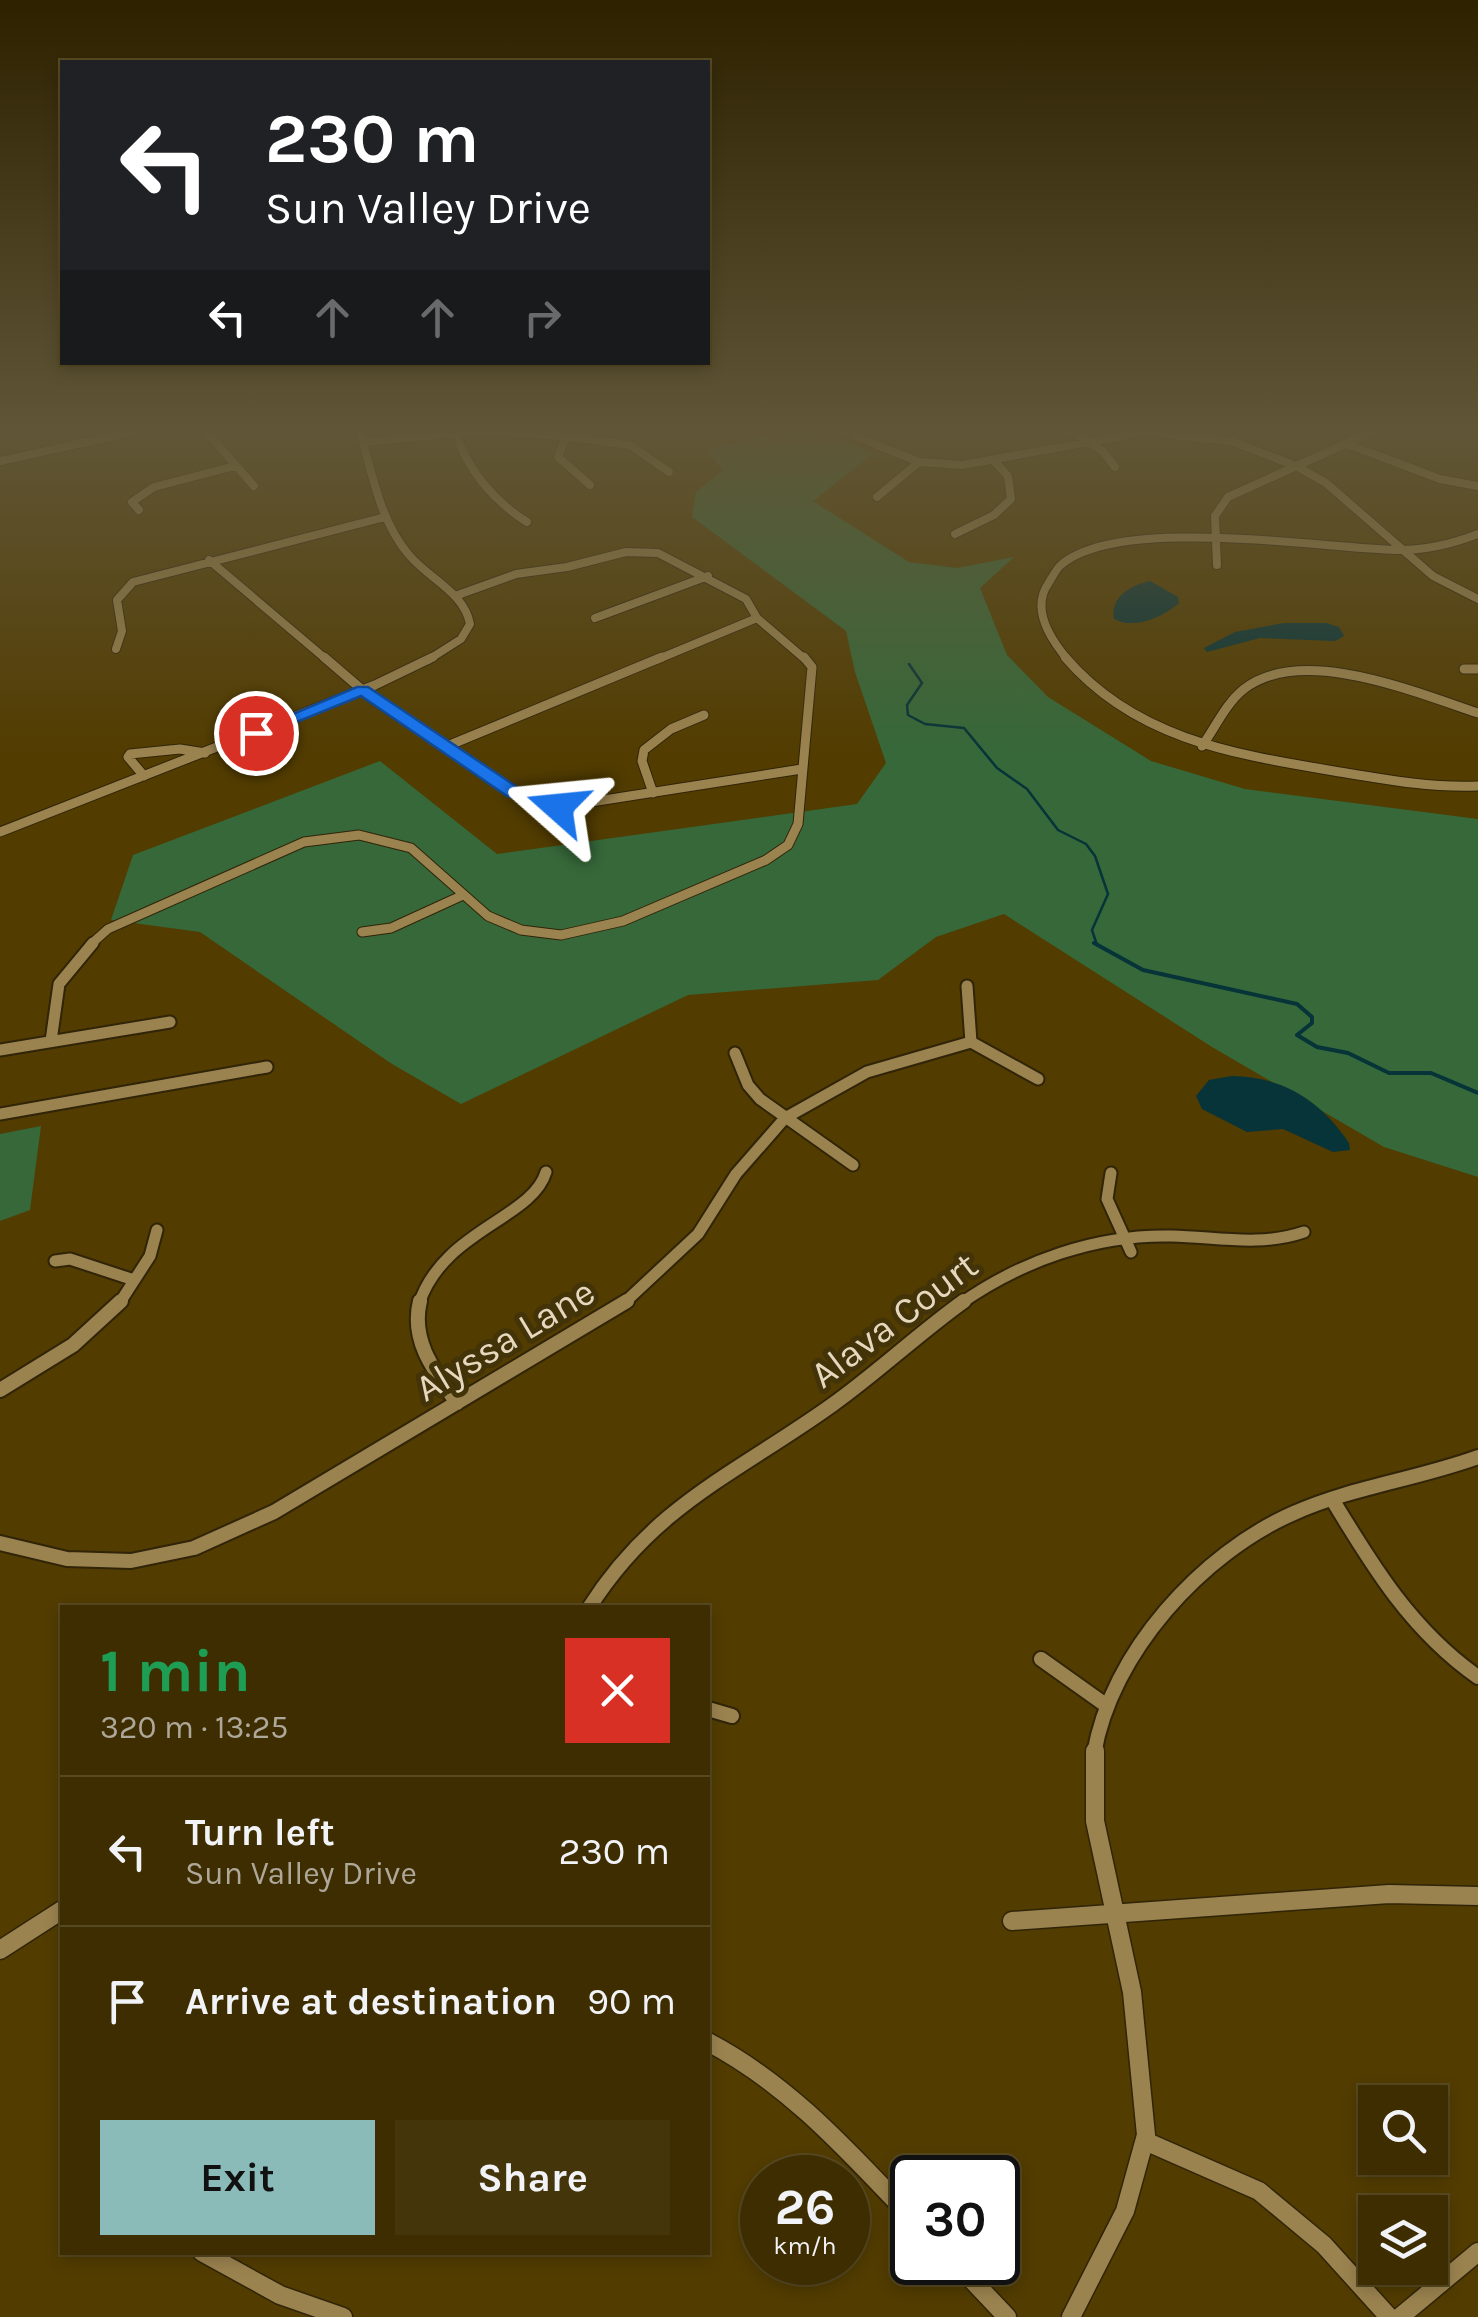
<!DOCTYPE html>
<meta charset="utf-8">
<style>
body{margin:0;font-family:Karla,sans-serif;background:#45350a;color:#f1f3f6;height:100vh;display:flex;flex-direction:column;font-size:38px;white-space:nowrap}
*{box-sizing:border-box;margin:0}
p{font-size:32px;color:#ada899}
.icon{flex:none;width:55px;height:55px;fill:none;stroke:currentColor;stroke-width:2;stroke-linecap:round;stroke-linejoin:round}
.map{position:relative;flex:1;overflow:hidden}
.drawer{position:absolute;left:60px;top:1605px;width:650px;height:650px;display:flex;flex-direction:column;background:#3e2d00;border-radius:0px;box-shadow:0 5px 15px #0003,0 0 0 2px #574922}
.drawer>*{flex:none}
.guide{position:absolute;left:60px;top:60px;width:650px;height:305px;border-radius:0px;box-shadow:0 5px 15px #0003,0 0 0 2px #574922;background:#202124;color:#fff;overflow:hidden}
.tools{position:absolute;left:1358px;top:2085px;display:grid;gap:20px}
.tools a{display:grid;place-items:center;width:90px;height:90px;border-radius:0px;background:#3e2d00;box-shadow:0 5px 15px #0003,0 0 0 2px #574922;font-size:50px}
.speed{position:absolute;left:740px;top:2155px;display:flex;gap:20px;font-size:50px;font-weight:700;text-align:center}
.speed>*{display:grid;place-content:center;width:130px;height:130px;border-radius:50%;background:#3e2d00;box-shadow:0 5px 15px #0003,0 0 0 2px #574922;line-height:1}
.speed small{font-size:25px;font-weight:400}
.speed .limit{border:5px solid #111;border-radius:15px;background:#fff;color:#111}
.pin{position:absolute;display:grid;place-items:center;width:85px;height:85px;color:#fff;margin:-42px;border:5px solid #fff;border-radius:50%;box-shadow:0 2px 10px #0007}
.me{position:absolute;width:110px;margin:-55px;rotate:288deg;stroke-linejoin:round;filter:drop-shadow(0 0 8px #0008)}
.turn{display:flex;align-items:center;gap:35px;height:210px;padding:0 40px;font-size:45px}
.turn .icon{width:130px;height:130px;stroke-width:2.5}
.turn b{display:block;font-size:70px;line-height:85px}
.lanes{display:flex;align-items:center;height:95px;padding:0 40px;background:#0003;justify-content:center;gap:50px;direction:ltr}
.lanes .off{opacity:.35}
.round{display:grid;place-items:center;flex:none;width:105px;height:105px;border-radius:0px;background:#45350a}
.headline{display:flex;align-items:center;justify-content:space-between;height:170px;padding:0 40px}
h1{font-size:60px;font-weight:700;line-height:75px;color:#1e9e55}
.primary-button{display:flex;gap:20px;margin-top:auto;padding:20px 40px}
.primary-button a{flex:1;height:115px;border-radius:0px;background:#8bbbb9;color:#111;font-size:40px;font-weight:700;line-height:115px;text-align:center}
.primary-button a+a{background:#45350a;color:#f1f3f6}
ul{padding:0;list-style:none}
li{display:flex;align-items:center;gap:30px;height:150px;padding:0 40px;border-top:2px solid #574922}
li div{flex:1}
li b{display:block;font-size:38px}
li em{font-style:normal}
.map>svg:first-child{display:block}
.green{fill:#366839}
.water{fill:#063439}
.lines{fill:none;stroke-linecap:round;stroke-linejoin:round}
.stream-far1{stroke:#063439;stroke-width:2.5}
.stream{stroke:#063439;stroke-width:4}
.minor-far4-casing{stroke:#302409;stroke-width:10}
.minor-far3-casing{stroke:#302409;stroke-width:11}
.minor-far2-casing{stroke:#302409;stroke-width:15}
.minor-far1-casing{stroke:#302409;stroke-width:18}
.minor-casing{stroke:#302409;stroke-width:21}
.minor-far4{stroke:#9b834f;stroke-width:8}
.minor-far3{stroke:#9b834f;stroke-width:9}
.minor-far2{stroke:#9b834f;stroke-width:11}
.minor-far1{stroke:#9b834f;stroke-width:14}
.minor{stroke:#9b834f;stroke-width:18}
.route{fill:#1a73e8;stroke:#114b97;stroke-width:2.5}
.labels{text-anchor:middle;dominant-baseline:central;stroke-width:10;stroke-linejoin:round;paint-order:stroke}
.street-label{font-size:38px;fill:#e5d8be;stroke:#433309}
</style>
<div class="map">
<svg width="1478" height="2317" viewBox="0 0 1478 2317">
<rect width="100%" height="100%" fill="#523c00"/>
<path class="green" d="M802,431H825L872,454L813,501L909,562L957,568L1014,557L980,588L1007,655L1048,697L1151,761L1245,789L1478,819V1177L1384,1147L1212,1047L1004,914L936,937L878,980L688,995L461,1104L392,1064L200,932L111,920L133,855L380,761L497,854L857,804L886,763L855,672L846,631L692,517L696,492L723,470L707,450L765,435Z
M41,1126L30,1210L0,1221V1134Z"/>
<path class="water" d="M1150,581L1178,597L1179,603C1163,617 1134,630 1114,619C1110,597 1131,585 1150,581Z
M1284,623H1326L1339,627L1344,636L1335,641L1260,638L1207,652L1204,648L1235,632Z
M1232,1076C1284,1077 1321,1101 1349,1143L1350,1150L1333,1152L1283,1129L1247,1132L1202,1109L1196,1096L1209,1080Z"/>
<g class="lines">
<path class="stream-far1" d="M909,664L922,683L907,705L908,715L925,724L964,728L997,768L1027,789L1058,830L1086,844L1095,856L1108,894L1092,930L1097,945"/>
<path class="stream" d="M1094,943L1143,970L1297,1004L1312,1017V1023L1297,1035L1317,1047L1348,1053L1389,1073H1431L1478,1093"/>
<g class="minor-far4-casing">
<path id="minor-far4" d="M206,431L254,486
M360,431C372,473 380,521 409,555C429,579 464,592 470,624L461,639L428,660
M456,431C465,468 495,502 527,522
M844,431L919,462L962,465L1145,432L1231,441L1296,466L1326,483L1433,576L1478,599
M1071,431L1103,451L1115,467
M567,434L558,457L590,485
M364,442L479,431L564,436L630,445L669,472
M1350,445L1440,479L1478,486
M0,461L137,431
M877,497L919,462
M139,510L132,502L154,487L235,466
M955,534L994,515L1011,499L1008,476L995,462
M209,560L327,660
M1217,565L1215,516L1228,497L1374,431
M455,596L516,574L567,567L626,552L658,553L746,599L757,618L806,660
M595,618L708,576
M116,649L122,631L117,600L133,582L385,517
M656,660L757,618
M1068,660C1051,640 1031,609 1048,584C1052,578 1056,569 1061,565C1119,515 1320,548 1395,550C1424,551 1452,544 1478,534"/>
</g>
<g class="minor-far3-casing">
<path id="minor-far3" d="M324,657L374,700L514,793L559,807L802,769
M1065,657C1135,739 1234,754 1334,771C1382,779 1429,788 1478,786
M1464,669H1478
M1202,746C1215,728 1226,703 1244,689C1302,644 1417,693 1478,713
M445,747L662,657
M144,776L128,757L130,754L180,749L205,753
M653,793L642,761L644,750L671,729L704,715
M0,832L375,685L433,657
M362,932L391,928L461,896
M90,945L108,929L304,842L359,835L411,848L488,916L521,930L561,935L623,921L766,860L788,845L798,824L812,667L804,657"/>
</g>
<g class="minor-far2-casing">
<path id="minor-far2" d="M967,986L971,1042
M51,1041L59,984L93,943
M971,1042L1038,1079
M0,1050L170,1022
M735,1053L748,1085L760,1099L853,1165
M0,1114L267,1067
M1111,1173L1107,1199L1131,1252
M55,1261L70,1259L134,1280
M119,1304L150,1256L157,1230
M419,1304C443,1230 532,1219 546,1172
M623,1304L698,1234L736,1174L785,1118L867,1072L971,1042
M960,1304C1021,1261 1097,1234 1172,1236C1217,1237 1260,1247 1304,1232"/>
</g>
<g class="minor-far1-casing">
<path id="minor-far1" d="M420,1301C410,1341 435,1372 457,1403
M0,1390L73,1345L121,1301
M1332,1499C1373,1567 1412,1631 1478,1677
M0,1543L67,1559L131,1561L194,1548L274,1512L627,1301
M589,1608C654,1505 737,1473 832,1405C877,1373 918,1334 964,1301
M1041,1659L1107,1706
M708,1709L732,1716
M1094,1754C1111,1653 1202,1553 1294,1513C1352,1487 1418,1479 1478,1457"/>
</g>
<g class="minor-casing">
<path id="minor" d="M1012,1921L1389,1894L1478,1896
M0,1950L62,1910
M708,2042C790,2085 849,2152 912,2218
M1145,2141L1259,2191L1324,2245L1389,2317
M202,2252L280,2295L343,2317
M955,2262L1007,2317
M1071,2317L1125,2211L1146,2135L1132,1992L1095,1821V1751
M1400,2317L1478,2252"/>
</g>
<use href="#minor-far4" class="minor-far4"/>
<use href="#minor-far3" class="minor-far3"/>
<use href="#minor-far2" class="minor-far2"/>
<use href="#minor-far1" class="minor-far1"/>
<use href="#minor" class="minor"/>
</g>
<linearGradient id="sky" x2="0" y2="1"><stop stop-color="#2d2100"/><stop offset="0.57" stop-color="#605637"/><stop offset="1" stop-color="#605637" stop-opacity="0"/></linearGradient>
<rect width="1478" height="755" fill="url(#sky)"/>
<path class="route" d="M357,687H368L520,789L567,807L558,812L507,796L361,696L262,736L248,733Z"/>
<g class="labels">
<g class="street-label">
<text transform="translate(894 1320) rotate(-37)">Alava Court</text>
<text transform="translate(505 1340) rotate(-31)">Alyssa Lane</text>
</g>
</g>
</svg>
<div class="tools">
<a><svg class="icon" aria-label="search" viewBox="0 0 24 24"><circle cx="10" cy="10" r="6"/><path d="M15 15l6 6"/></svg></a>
<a><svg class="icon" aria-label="layers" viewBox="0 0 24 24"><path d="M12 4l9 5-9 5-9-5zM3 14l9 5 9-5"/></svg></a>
</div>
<div class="speed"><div>26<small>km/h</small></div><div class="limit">30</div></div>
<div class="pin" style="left:256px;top:733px;background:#d93025"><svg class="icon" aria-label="arrive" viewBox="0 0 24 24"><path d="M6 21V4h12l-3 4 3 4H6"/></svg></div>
<svg class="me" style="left:558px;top:807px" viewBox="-20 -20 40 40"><path d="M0-17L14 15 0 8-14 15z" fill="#1a73e8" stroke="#fff" stroke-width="4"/></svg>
<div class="guide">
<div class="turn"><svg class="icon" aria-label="left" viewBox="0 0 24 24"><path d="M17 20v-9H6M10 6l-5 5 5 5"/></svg><div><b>230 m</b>Sun Valley Drive</div></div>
<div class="lanes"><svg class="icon" aria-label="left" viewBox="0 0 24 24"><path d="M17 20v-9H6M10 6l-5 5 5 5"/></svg><svg class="icon off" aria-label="ahead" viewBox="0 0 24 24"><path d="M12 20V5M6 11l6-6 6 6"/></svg><svg class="icon off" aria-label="ahead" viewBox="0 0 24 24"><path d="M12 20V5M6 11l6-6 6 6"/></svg><svg class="icon off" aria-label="right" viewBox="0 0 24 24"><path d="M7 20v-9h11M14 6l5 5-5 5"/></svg></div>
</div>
<section class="drawer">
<div class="headline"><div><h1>1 min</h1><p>320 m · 13:25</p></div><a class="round" style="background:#d93025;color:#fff"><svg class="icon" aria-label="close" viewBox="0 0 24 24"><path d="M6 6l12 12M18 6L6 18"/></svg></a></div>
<ul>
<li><svg class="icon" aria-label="left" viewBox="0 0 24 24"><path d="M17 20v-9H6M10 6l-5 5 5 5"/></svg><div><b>Turn left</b><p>Sun Valley Drive</p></div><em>230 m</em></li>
<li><svg class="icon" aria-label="arrive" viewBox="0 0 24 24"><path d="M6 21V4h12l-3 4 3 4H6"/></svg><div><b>Arrive at destination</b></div><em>90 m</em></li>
</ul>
<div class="primary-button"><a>Exit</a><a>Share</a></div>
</section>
</div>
